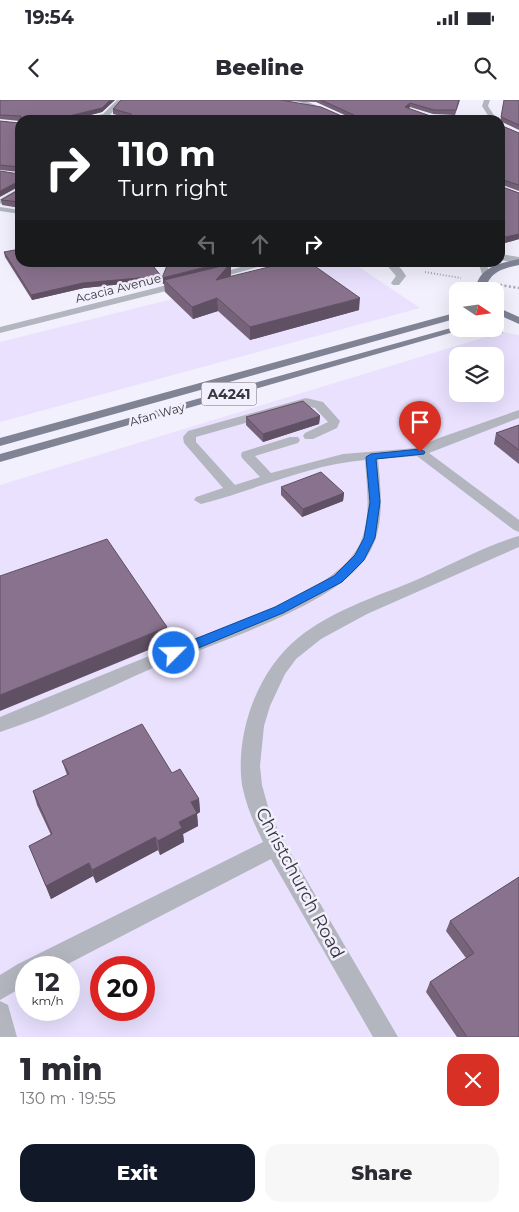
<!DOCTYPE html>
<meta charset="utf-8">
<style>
body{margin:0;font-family:Montserrat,sans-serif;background:#f7f7f7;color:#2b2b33;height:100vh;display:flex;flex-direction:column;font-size:19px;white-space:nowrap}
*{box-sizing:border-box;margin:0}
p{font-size:16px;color:#7c7c81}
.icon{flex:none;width:28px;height:28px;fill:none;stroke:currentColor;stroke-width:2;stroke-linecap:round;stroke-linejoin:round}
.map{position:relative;height:937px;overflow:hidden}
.sheet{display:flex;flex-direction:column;background:#fff;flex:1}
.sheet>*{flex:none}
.banner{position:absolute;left:15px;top:15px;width:490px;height:152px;border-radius:15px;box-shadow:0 5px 20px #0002;background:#202124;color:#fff;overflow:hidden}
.needle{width:32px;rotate:103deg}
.tools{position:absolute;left:449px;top:182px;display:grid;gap:10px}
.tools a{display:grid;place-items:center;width:55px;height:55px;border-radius:10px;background:#fff;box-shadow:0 5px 20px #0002;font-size:25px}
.speed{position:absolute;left:15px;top:856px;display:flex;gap:10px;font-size:25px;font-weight:700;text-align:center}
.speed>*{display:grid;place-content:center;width:65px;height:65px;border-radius:50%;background:#fff;box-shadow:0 5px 20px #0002;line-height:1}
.speed small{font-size:12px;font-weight:400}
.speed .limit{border:8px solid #d22;background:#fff;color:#111}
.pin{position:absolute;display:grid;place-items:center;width:42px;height:42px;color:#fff;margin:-51px -21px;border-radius:50% 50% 50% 0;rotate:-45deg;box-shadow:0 0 5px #0007}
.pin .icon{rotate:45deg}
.me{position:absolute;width:55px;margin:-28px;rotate:67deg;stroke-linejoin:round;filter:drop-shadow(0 0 4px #0008)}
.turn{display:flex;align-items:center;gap:18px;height:105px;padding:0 20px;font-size:22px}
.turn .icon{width:65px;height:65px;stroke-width:2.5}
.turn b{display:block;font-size:35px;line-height:42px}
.lanes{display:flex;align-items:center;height:48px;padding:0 20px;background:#0003;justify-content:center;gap:25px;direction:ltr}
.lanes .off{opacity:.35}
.round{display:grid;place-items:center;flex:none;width:52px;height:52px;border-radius:15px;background:#f7f7f7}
.head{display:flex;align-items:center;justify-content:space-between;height:85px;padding:0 20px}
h1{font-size:30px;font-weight:800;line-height:38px}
.cta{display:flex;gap:10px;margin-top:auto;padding:10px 20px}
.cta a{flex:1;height:58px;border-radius:15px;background:#111827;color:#fff;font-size:20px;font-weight:800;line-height:58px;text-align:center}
.cta a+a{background:#f7f7f7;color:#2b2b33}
.status{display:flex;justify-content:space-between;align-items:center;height:35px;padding:0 25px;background:#fff;direction:ltr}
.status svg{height:14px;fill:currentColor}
header{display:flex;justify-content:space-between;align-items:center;height:65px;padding:0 20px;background:#fff;font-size:22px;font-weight:800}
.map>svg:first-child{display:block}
.built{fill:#e9e1fe;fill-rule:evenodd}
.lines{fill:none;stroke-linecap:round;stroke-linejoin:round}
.path-far1{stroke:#aaa7b2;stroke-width:2;stroke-dasharray:1 2;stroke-linecap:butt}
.path{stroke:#aaa7b2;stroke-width:2.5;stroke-dasharray:2 2.5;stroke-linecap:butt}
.minor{fill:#b3b6bf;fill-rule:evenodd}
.major{fill:#7f8394;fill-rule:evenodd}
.wall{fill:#766279;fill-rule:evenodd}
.shaded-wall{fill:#605063}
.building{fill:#89728d;stroke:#605063}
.route{fill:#1a73e8;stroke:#114b97}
.labels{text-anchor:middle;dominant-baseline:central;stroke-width:5;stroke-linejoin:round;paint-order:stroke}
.far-street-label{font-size:12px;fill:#38363e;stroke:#f3f0fd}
.shield{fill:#f3f0fd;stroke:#706e77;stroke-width:1}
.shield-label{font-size:14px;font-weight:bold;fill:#38363e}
.near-street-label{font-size:18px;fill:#38363e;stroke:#f3f0fd}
</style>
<div class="status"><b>19:54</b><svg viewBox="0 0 49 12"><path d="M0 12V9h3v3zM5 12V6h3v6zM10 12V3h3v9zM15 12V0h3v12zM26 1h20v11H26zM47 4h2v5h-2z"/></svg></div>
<header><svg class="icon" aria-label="back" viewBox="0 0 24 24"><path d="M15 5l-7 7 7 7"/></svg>Beeline<svg class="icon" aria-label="search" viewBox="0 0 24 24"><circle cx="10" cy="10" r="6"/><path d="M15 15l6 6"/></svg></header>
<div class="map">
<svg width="519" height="937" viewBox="0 0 519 937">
<rect width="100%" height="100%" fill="#f3f0fd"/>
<path class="built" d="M317,163H353L420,208L0,322V242Z
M502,232L519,235V937H0V385ZM458,256H495V294H458ZM26,868H69V910H26ZM101,868H144V910H101Z"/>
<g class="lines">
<path class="path-far1" d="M425,172L461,178"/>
<path class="path" d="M500,185L519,188
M475,233L503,232"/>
<path class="minor" d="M117,0H123L110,15L131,20L105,18L72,20L103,14Z
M295,0H303L352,20H343Z
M484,0H490L488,6L497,20H433L419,15L422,13L433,16L489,17L482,6Z
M20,88V93L0,104V99Z
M0,107L20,110V114L0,111Z
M500,154L519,157V163L500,160Z
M258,162H275L212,180L207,177Z
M384,162C396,162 400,166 406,176L399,185H393L391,183L396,176Z
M478,162H487L489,177H483Z
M183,181L186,182V186L0,233V227Z
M306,298L323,302L340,321L337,328L313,339H305L303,336L305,333L328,322L315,308L306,306L196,337V342L235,385L260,377L242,358L241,355L242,352L290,337H298L300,340L298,343L255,356L271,373L343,354L417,348L439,338L519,310V318L429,353L519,420V432L514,430L417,356L378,359C381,393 386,429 366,458C333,507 209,545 153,568C103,590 52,615 0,632V617C57,593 114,570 172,547C222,527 324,497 355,452C373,426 367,390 365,360C307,365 256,390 201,404L194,400L196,397L223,388L184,343L183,337L188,331Z
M519,436V447L367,514L321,539L296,559L285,574L270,606L264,626L260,666L262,685L270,714L289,750L398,937H373L271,759L60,868H26V885L0,900V875L18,864L263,742C254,724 246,705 242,685C235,634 257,571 298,538C331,511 375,497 414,481C446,467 487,445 519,436Z
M0,901L8,905L17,937H0Z"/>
<path class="major" d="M519,159V165C503,168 487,173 486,191H476C476,168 500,163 519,159Z
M495,206L519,217V224L495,213Z
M458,212V218L0,346V338Z
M458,226V229H464L0,362V354Z"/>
</g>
<path class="wall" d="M0,0H115L102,12L87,16L125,17L113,14V9L121,0H460L455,15L433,14L410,7L408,9L433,17H453V20H20V108L2,105L1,100L20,89L19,72L0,70V21L19,23L20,21L0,19ZM286,1L316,2L349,17H344Z
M519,0V30L500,21L501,17Z
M500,25L519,33V91L500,84V86L519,93V139L505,143L500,140Z
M4,152L161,176L162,180L84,188L32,200L5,157Z
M240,165L231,167V175L230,177L359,210L250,240L218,211L193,219L165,192L164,184H163L162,178Z
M320,316L319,324L263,342L246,325V317Z
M519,325V364L494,344L496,333Z
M281,387L344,393L343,401L302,417L281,395Z
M62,661L172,673L199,699L200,712L197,714L198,726L183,734L184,742L160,755L158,750L96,783L93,776L51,799L29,746L51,735L37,705L33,691L67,675Z
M519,777V937H457L426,892L430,882L466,858L446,831L450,821Z"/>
<path class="shaded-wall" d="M110,0H115L102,12L70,20L69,16Z
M410,3V7L404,12L405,7Z
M19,81L20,86L0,97V91Z
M519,134V139L505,143L506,137Z
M225,162H242L240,165L231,167V175L216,192L164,180V184H163L162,178Z
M161,176L162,180L84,188L32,200L31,195L83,183Z
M217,198L218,211L193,219L192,207Z
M360,198L359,210L250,240V227Z
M320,316L319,324L263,342V334Z
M344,393L343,401L302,417L303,409Z
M167,527L168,542L0,611V595Z
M199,699L200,712L197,714L198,726L183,734L184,742L160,755L158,741L179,722L191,702Z
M155,737L158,750L96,783L92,770Z
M89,763L93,776L51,799L46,786Z"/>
<path class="building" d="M0,0H110L102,8L69,16L132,17L131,14L113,9L121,0H281L321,7L344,17H352L354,15L321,0H459L456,10H434L410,3L405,7L433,17H453L452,20H20V67L0,65V21L19,23L21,16L0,15Z
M504,0H519V25L501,17Z
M499,18V20H483Z
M500,25L519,33V85L500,79Z
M20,69V102L1,100L20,89L19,81L0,91V71L19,74Z
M500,84V86L519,93V134L506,137L500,134Z
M20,149V162H150L161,176L83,183L31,195L4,152Z
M225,162L162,178L168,163Z
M289,162H309L360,198L250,227L217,198L192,207L164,180L230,164L216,180Z
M303,301L320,316L263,334L246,317Z
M519,325V350L496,333Z
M321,372L344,393L303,409L281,387Z
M107,439L167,527L0,595V476Z
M142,624L172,673L180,669L199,699L191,702L197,713L179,722L182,728L158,741L155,737L92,770L89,763L46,786L29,746L52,734L33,691L69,674L62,661Z
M519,777V937H467L430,882L474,853L450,821Z"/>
<path class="route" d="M420,349L425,352L424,354L376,359L380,402L375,438L364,460L342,482L283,513L179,556H170L168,553L170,549L275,507L334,476L355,455L364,438L370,402L366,357L371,354Z"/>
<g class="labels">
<g class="far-street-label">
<text transform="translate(118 188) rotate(-14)">Acacia Avenue</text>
<text transform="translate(157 314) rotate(-16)">Afan Way</text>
</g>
<rect class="shield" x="201.5" y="282.5" width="55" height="23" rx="4"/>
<g class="shield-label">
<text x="229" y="294">A4241</text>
</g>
<g class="near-street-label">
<text transform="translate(300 783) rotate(62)">Christchurch Road</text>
</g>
</g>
</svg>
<div class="tools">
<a><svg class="needle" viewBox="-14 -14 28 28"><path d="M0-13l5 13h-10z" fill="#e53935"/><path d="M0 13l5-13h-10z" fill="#7c7c81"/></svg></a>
<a><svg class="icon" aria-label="layers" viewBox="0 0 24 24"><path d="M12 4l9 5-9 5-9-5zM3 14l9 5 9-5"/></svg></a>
</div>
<div class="speed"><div>12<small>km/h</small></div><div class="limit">20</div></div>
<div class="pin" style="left:420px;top:352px;background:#d93025"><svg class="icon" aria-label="arrive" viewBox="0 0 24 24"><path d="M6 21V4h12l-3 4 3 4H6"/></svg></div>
<svg class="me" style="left:174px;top:553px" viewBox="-20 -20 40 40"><circle r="17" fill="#1a73e8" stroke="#fff" stroke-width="3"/><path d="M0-11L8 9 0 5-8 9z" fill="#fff"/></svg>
<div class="banner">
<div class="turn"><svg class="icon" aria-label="right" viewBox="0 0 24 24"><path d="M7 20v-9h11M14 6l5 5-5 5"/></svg><div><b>110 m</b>Turn right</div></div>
<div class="lanes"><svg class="icon off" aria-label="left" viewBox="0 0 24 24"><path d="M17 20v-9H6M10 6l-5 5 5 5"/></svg><svg class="icon off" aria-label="ahead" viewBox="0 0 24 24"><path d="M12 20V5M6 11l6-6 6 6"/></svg><svg class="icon" aria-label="right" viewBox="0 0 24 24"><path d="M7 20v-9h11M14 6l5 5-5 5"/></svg></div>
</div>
</div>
<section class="sheet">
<div class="head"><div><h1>1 min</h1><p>130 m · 19:55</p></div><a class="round" style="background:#d93025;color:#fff"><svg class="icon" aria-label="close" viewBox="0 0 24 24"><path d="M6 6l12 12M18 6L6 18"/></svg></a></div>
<div class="cta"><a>Exit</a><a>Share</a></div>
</section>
